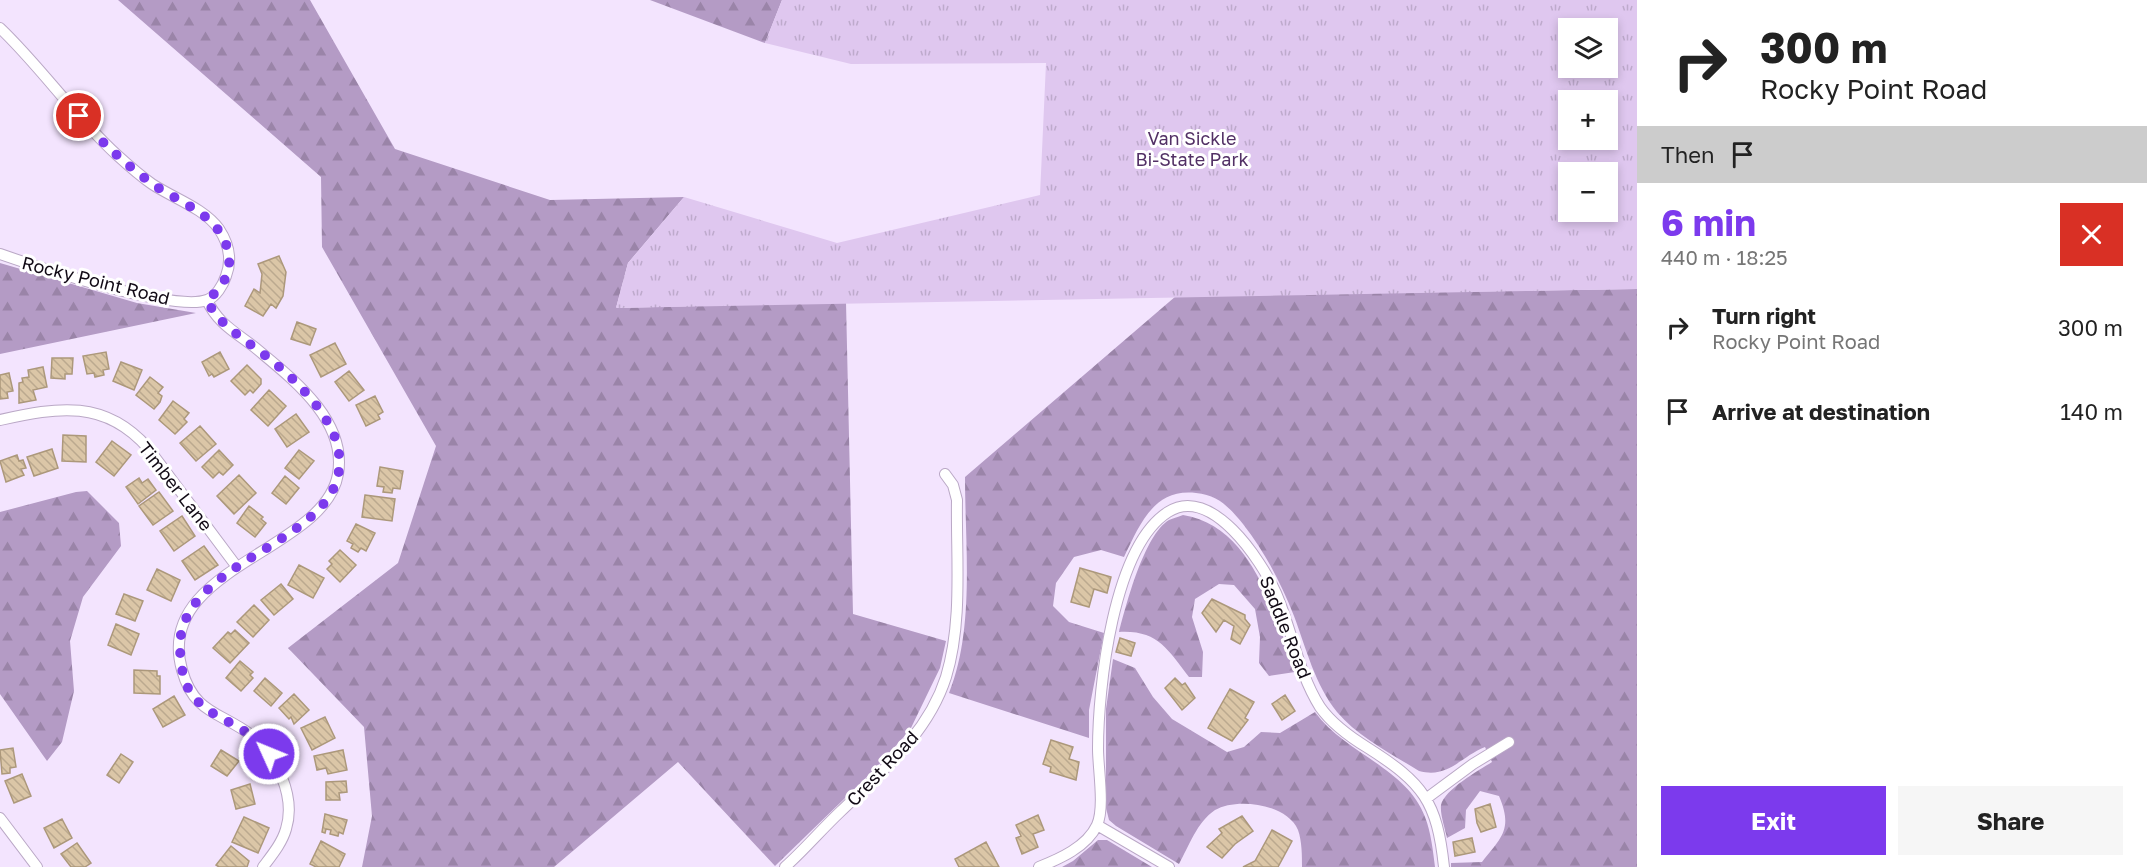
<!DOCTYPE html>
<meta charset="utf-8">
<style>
body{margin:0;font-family:"Golos Text",sans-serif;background:#f6f6f6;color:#222;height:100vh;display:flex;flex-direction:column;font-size:22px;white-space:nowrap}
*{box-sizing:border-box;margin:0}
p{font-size:20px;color:#767676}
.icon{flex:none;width:33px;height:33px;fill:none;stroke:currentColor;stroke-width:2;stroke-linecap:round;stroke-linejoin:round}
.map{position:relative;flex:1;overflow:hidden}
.drawer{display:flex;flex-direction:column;background:#fff;width:510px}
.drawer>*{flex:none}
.top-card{background:#fff;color:#222;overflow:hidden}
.controls{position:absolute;left:1558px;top:18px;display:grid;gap:12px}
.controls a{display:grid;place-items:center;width:60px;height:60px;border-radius:0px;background:#fff;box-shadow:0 3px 9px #0003;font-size:30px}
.pin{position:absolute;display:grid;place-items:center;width:51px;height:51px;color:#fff;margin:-26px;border:3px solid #fff;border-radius:50%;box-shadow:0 2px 6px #0007}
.me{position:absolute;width:66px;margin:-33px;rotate:314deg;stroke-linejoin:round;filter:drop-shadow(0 0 4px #0008)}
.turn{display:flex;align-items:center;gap:21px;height:126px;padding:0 24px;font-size:27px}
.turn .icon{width:78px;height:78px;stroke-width:2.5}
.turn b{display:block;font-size:42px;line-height:51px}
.then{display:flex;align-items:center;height:57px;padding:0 24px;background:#0003;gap:12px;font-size:22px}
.round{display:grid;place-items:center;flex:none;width:63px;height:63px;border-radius:0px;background:#f6f6f6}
.summary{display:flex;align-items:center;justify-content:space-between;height:102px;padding:0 24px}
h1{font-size:36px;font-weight:700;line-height:45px;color:#7c3aed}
.primary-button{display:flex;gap:12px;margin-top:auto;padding:12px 24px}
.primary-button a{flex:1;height:69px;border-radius:0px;background:#7c3aed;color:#fff;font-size:24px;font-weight:700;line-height:69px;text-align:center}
.primary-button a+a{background:#f6f6f6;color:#222}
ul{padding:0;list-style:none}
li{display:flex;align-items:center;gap:18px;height:84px;padding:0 24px}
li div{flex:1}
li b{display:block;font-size:22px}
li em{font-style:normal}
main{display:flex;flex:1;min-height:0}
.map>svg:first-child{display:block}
.forest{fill:url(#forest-firs)}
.park{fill:url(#park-tufts);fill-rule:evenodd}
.building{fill:url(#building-back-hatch);stroke:#ac987b;stroke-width:1.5}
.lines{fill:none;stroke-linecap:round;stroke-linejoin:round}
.street-casing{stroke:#baa8c6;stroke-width:12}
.street{stroke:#fff;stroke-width:10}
.route{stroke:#7c3aed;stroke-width:10;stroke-dasharray:0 18}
.labels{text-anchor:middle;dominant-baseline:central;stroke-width:6;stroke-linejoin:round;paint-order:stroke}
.park-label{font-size:18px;fill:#523065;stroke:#fff}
.street-label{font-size:18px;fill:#110a15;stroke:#fff}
</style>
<main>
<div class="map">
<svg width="1637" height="867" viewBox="0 0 1637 867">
<defs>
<pattern id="forest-firs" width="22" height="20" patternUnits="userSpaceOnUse" patternTransform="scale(1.5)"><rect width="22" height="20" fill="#b49bc5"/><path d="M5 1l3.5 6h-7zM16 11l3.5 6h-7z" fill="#9a84a8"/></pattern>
<pattern id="park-tufts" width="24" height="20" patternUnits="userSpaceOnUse" patternTransform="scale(1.5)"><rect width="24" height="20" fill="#dfc7ef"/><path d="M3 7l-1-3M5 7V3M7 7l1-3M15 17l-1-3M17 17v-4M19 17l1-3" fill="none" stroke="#beaacc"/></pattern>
<pattern id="building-back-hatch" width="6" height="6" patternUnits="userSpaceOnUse" patternTransform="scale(1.5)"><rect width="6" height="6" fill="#dbc6a7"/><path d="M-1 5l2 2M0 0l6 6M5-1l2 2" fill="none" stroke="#bba98f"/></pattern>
</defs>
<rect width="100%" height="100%" fill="#f3e4fe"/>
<path class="forest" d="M118,0H310L395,149L550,200L684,197L628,263L616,308L846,302L853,614L946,641L940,668L910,730L874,770L775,866L678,762L554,867H362L372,816L364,727L288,648L398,563L436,446L322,247L321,177Z
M650,0H782L765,43Z
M0,263L137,303L196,313L0,354Z
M1637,289V867H1451V863L1482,862C1502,837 1513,829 1499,796L1480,791L1466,810L1465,828L1447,838C1445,828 1440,815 1441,805C1444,790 1479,770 1492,762L1485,747C1460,757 1448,779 1419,771C1392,754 1358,737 1337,712C1315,685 1306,648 1294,616C1281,583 1265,552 1243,524C1229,507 1218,495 1196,493C1154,488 1140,524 1124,557L1101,550L1074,557L1056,583L1053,606L1069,622L1104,633L1089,710V738L949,693C975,628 965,547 965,477L1176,296Z
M87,491L119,523L121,546L83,597L70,641L74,691L62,742L47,761L0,694V512L76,492Z
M1183,515C1253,526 1275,615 1295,672L1269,676L1259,663L1260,637L1255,609L1234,585L1219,584L1195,599L1192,617L1203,652L1202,677H1189C1167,649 1158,630 1119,632C1126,605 1144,535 1169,520C1173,518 1179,517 1183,515Z
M1113,659L1135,668L1153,697L1172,719L1227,752L1244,747L1261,732L1280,733L1315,712C1344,753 1407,768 1425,817C1431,832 1433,851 1435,867H1302C1302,856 1302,841 1298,830C1287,804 1237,797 1215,810C1197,822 1189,846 1179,864L1116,826L1109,820L1106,808V709Z
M1098,840H1107L1152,867H1062L1073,861Z"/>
<path class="park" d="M782,0H1637V289L616,308L628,263L684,197L837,243L1040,195L1046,63L851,64L765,43ZM1569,28H1608V68H1569ZM1569,100H1608V140H1569ZM1569,172H1608V212H1569Z"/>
<path class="building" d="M279,256L286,272L283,296L276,308L271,304L263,316L245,306L254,289L260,293L262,274L258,264Z
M297,322L316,329L310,345L291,339Z
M335,343L346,364L321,377L310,355Z
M106,352L109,369L103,370L104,375L95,377L94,373L87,374L83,356Z
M220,352L229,369L214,377L212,374L209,376L202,362Z
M52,358H73L72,374H65V379L51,378Z
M121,362L142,370L134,390L113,381Z
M247,365L261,379V384L253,393L250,390L245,395L231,381Z
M43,367L47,387L33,390L36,400L19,403V383L23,382L22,378L29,377L28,370Z
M349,371L364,390L349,401L335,382Z
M9,373L13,391L7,392L8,398L0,399V375Z
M150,377L163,387L158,393L162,396L160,402L154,409L136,395Z
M269,390L286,406L268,426L251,410Z
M375,396L383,412L378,415L380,419L366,426L356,405Z
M173,401L189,413L184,419L187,422L175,434L159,420Z
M296,414L309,432L287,447L275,429Z
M200,426L216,444L196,461L180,443Z
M63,435L86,436V462L62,461Z
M112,441L131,455L114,476L96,462Z
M52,449L58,468L34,476L27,457Z
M219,450L233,465L223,475L219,472L213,478L202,467Z
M299,450L314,461L299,479L285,468Z
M17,455L19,461L23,460L26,468L21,469L24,475L6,482L0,461Z
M380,467L403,471L400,489L393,488L392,493L383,492L384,487L377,486Z
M239,475L256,493L234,514L217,496Z
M285,476L299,488L286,504L272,493Z
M139,478L142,483L148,479L156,490L138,504L126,487Z
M159,492L173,511L153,525L139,506Z
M365,495L395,499L392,521L362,517Z
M249,506L263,517L261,519L266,523L255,537L237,523Z
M182,516L195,536L174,551L160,531Z
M356,524L375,533L366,551L361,548L358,552L351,548L353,544L347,541Z
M204,546L218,565L195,580L182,561Z
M340,550L356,565L340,582L327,569L332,564L329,561Z
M299,565L324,578L313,598L288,585Z
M1080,568L1111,577L1107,593L1094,589L1089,607L1071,602Z
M157,569L180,580L171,601L147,590Z
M281,584L293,599L274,615L261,600Z
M124,594L143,601L135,621L116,614Z
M1212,599L1245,615V619L1250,625L1240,644L1231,639L1234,626L1224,620L1216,632L1202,613Z
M254,605L269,620L253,637L237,622Z
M116,624L139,634L131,655L108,645Z
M235,630L249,643L230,663L213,648L228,632L231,634Z
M1120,638L1135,643L1131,656L1116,652Z
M240,661L253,672L250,675L253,678L241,691L226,678Z
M134,670L157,671V676H160V694L134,693Z
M265,678L282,693L271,706L254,691Z
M1175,678L1182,685L1185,683L1195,698L1182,710L1165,688Z
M1230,689L1254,702L1245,718L1248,720L1232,741L1208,728Z
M294,694L309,710L294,724L291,717L289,719L279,708Z
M1285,695L1295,711L1282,720L1272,704Z
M174,696L185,715L163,727L153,709Z
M325,717L335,738L312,750L301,728Z
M1051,740L1073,747L1069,759L1079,762L1076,780L1050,772L1051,767L1043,764Z
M13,748L16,767L10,768V773L2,774L0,750Z
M221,750L239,761L227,776L211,766Z
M343,750L347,770L328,774L326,768L317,770L314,756Z
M121,754L133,762L119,783L107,775Z
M22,774L31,796L14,803L5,781Z
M346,781L347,792L339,793L340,800H326V782Z
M250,784L255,804L236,809L231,790Z
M1490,804L1496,827L1481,832L1477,823L1475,809Z
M325,814L347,820L343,834L339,832L338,836L330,834L331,830L326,829L325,833L322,832Z
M1038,815L1044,830L1033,834L1038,847L1022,854L1016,838L1021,836L1016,825Z
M1242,816L1253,831L1235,844L1222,858L1207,847L1222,833L1219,829Z
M244,817L269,828L258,853L232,842Z
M62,819L72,838L54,848L44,828Z
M1272,830L1292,841L1278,867H1243L1255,861Z
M1472,838L1475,852L1455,856L1453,842Z
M321,841L345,854L339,867H316L310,864Z
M986,842L999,867H959L955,859Z
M77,843L91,863L85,867H71L61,854Z
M231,846L249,861L247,867H219L216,865Z"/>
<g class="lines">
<g class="street-casing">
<path id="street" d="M0,28C42,68 74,116 117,155C128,165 139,175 152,184C173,198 204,208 219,229C229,244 232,260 226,276C223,285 216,297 207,300C174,312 37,267 0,254
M207,300C218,325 239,334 258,350C294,380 347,421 338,474C325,552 153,567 182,670C194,714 221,712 251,735C277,755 296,797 286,829C282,843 272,855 263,867
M0,420C58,407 105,399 148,448L237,567
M1427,798L1473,764L1509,742
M0,818L37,867
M1097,825L1169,867
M785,867C804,850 821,830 840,812C881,772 928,734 946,677C963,621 956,558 957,500L953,485L945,474
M1039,867C1059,859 1087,847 1097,825C1105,808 1098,768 1098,749C1098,688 1113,547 1168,512C1211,484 1261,560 1276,593C1292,630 1298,672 1320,707C1332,724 1350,737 1368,748C1423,783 1437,801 1444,867"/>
</g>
<use href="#street" class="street"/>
</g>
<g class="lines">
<path class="route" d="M79,116C100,141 124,163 150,182C179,204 225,215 229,258C231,275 220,290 207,300C218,323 236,333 255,348C285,369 330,410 338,448C358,544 176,554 180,650C181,664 182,677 189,690C203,714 229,719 250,735C257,740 263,748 269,754"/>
</g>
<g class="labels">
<g class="park-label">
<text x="1192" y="138">Van Sickle<tspan x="1192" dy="21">Bi-State Park</tspan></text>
</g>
<g class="street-label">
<text transform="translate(96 280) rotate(14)">Rocky Point Road</text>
<text transform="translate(176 486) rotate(52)">Timber Lane</text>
<text transform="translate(1286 627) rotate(68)">Saddle Road</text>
<text transform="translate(882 768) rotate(-47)">Crest Road</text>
</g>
</g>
</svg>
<div class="controls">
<a><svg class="icon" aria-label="layers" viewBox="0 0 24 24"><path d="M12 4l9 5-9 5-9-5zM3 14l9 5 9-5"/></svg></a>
<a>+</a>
<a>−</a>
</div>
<div class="pin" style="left:79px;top:116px;background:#d93025"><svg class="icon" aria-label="arrive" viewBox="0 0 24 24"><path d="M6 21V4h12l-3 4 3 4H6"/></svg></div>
<svg class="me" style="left:269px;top:754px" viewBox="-20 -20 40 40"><circle r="17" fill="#7c3aed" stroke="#fff" stroke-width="3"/><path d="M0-11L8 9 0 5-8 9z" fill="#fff"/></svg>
</div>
<section class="drawer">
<div class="top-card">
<div class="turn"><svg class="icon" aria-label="right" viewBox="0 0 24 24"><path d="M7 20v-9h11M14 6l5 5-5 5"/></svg><div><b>300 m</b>Rocky Point Road</div></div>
<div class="then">Then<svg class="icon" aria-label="arrive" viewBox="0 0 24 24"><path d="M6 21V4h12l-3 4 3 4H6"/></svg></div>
</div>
<div class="summary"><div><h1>6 min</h1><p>440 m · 18:25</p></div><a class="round" style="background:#d93025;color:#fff"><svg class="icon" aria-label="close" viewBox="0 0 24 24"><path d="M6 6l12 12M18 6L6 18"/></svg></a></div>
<ul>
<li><svg class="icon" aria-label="right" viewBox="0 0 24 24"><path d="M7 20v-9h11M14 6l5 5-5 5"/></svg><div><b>Turn right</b><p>Rocky Point Road</p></div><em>300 m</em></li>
<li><svg class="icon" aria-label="arrive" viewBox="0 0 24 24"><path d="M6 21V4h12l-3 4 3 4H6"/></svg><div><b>Arrive at destination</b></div><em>140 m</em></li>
</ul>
<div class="primary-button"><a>Exit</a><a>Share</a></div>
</section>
</main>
